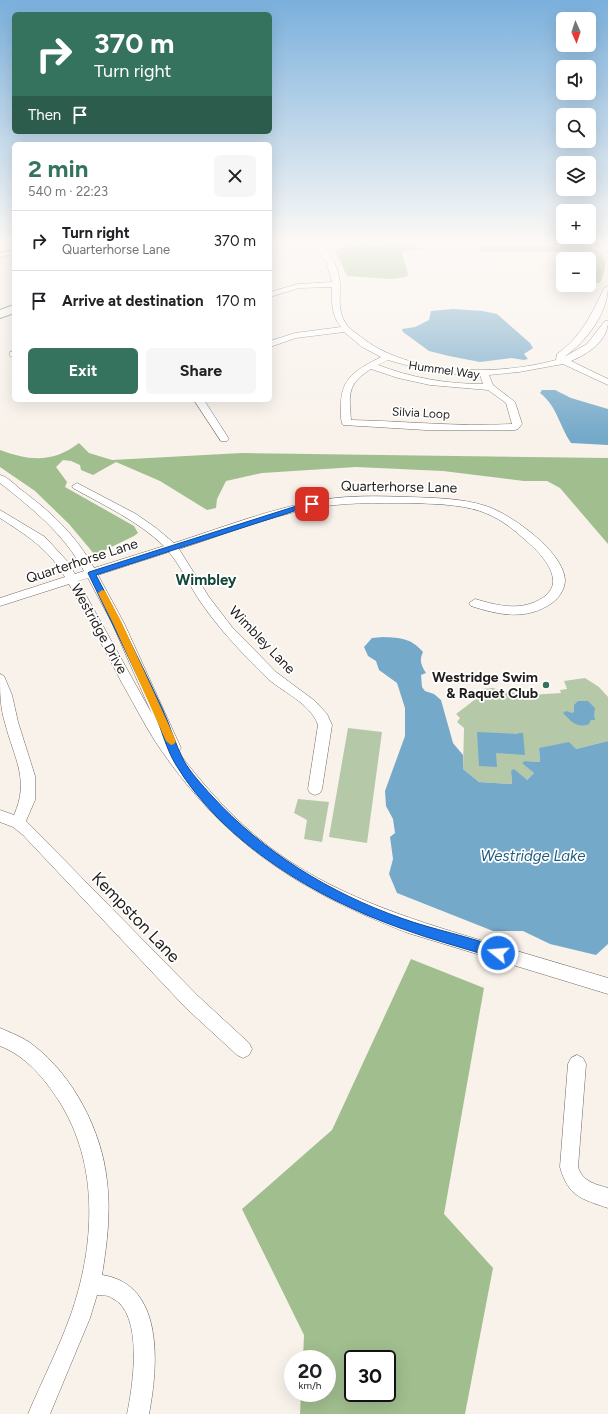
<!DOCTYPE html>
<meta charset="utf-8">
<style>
body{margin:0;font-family:Figtree,sans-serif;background:#f6f6f6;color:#202124;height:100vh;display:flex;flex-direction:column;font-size:15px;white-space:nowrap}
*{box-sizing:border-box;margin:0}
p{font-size:13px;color:#757577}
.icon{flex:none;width:22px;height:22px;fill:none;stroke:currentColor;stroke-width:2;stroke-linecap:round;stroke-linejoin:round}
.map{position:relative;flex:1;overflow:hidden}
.panel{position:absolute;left:12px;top:142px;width:260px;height:260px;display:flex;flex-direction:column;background:#fff;border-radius:6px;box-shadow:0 4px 16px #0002}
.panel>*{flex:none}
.banner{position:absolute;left:12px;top:12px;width:260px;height:122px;border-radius:6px;box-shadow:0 4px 16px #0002;background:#36735f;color:#fff;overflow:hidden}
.needle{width:26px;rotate:177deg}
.fabs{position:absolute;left:556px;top:12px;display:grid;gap:8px}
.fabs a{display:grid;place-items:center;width:40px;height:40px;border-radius:6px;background:#fff;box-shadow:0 4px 16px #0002;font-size:20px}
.speed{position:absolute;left:284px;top:1350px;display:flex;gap:8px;font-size:20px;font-weight:700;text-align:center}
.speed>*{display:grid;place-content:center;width:52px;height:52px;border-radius:50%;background:#fff;box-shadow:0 4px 16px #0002;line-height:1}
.speed small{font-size:10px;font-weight:400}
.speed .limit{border:2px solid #111;border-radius:6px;background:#fff;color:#111}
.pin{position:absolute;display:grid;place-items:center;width:34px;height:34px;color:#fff;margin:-17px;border-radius:8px;box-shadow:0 2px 6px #0006}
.me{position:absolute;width:44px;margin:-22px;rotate:287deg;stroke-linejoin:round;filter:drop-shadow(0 0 3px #0008)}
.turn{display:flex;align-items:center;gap:14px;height:84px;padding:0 16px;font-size:18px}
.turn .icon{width:52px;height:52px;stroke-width:2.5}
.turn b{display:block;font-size:28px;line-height:34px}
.then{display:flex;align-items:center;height:38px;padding:0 16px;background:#0003;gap:8px;font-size:15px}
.round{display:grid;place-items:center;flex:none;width:42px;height:42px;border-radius:6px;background:#f6f6f6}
.summary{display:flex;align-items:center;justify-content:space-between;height:68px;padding:0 16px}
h1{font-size:24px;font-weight:700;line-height:30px;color:#36735f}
.button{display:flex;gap:8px;margin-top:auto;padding:8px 16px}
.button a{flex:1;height:46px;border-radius:6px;background:#36735f;color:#fff;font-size:16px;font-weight:700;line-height:46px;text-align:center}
.button a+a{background:#f6f6f6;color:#202124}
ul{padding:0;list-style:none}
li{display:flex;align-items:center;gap:12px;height:60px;padding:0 16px;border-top:1px solid #e0e0e0}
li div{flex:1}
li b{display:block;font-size:15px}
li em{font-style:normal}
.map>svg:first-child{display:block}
.commercial{fill:#ede5fb}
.green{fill:#b5c8a8}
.forest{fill:#a1be8f;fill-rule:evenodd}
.water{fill:#75a9c9}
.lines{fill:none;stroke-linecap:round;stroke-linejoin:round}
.minor-casing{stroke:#6f6963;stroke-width:1}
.primary-casing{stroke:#6f6963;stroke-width:2}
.minor{fill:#fff;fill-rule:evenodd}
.primary{fill:#fff;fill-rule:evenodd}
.route{fill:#1a73e8;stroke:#114b97}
.slow{fill:#f59e0b}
.poi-dot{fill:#36735f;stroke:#fff;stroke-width:1.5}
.labels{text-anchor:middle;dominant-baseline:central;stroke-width:3.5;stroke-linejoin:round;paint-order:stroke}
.far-street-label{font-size:12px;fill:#1f1c1a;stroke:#fff}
.street-label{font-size:14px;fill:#1f1c1a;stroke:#fff}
.poi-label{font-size:14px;font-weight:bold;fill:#1f1c1a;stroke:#fff;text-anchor:end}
.neighbourhood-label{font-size:15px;font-weight:bold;fill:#144738;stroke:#fff}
.water-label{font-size:15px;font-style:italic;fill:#1e5b7c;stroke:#fff}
.near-street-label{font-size:17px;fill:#1f1c1a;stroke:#fff}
</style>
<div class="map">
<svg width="608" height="1414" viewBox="0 0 608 1414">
<rect width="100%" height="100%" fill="#f9f2eb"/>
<path class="commercial" d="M311,239H603L599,242L589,243L320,248Z"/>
<path class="green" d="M585,678L599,687L608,697V741L576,749L539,748L540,762L525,761L523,763L534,773L527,780L511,771L512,784L479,782L463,769L464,728L457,722L460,718L456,714L481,695L482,689L493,688L508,693L527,691L529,695L561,693L560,690L567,689L564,681Z
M348,728L382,732L367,843L329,837Z
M298,799L329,802L322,842L304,839L307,820L294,813Z"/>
<path class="forest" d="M366,244L367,246L425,248L403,252L402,255L408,273L407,277L391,279L347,276L335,250Z
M479,246L589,247C608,254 608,265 600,283L589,282V259H583L582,254L575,252H481Z
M79,443L89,453L112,460L242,453L608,458V544L560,488L547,481H524L443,471L356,467L262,473L226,481L217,499L216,508L207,510L160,481L116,462L93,475L81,470L80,465L71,461L63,460L56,467L67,482L65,487L134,526L138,533L134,536L95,555L69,524L35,491L0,467V450C30,461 53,463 79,443Z
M411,959L484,988L444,1214L493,1268L465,1414H300L301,1393H327V1359H303L304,1335L242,1209L332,1130ZM353,1359H387V1393H353Z"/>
<path class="water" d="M453,309L483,311L497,314L530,343L533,348L524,354L528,359L524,360L511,358L480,362L449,356L429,351L403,332L402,329L415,327L429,320L431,311Z
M542,390H555L571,398L608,409V445L571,443C559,425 557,406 540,393Z
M383,637C401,638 411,638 423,652C419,660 421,665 426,673L421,675L422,687L425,691L434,694L441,700L453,743L463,755V769L479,782L512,784L511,771L514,769L527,780L534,773L522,763L525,761L540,762L539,748L569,742L576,749L608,741V944L596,955L550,944L523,931H493L397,893L389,874L393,859L390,837L395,833L393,819L386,806L385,791L405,736V708L397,683L379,670L376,661L368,656L364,647L372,638Z
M578,701H588L595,708L594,715L595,720H591L589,724C577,729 571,721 563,713L566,711L572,713L574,712V705Z
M477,732L518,734V733H523L525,755L496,753L497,767L479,766Z"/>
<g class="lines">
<g class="minor-casing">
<path id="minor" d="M307,239H315C329,252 340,266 340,286C340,298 338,311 345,322C348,328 354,332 360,336C408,376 498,376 556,360L557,354C581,337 592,314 604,288L608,286C608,313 586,342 564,357L587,344L605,321H608C608,341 588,354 571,361L608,379V385L563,364L519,372L489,375L493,385L515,402L522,424L518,429L515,430H426L343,425C340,420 341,412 341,407C340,377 358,369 381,357L362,347L344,332L296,338L270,347V341L295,333L341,327C331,315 332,302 332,287L299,288L270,297V292L298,284L332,282L326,261ZM388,360C418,369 448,375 480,375L483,384C447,384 412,378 378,365ZM371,369L398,378L430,385L488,390L506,403L512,424C458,427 404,421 351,420C349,394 347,384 371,369Z
M603,239H608V242Z
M14,250V254L0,257V253Z
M14,351V357L10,356V352Z
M194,400H204L229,439L227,441H221Z
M0,475C8,477 14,484 20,489C50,511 76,535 94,568L164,546C138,521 105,506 73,488L72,486L77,483L136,514L156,528L174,543C221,528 272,508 321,500C350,495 380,496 409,497C435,498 461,498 486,506C511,514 564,552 565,580C565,589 559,598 552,603C526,621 499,615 471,606L469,603L475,599C499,606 522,612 544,597C550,592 554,586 553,579C551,563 535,548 523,538C510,526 497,517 480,511C458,504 434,504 411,503C377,503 342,502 309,509C267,517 220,536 179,549L209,597L232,627L276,672L315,701L327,714L332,725L322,789L320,793L315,795L310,793L308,789L318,725C310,702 281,692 265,676C242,653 220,630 202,604C190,587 182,568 169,552L98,575L124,623L181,748L178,752C205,787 233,819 268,846C331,894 406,918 480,940C523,953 565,965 608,978V994L408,933C297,890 222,842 155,741C143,722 133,702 122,683C105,650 87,617 69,584L0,606V598L65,577C49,549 26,535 0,518V510L45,537L67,561L75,574L84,571C64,534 33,509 0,483ZM88,578L112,623L152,714L78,581Z
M0,674L4,676L12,695L18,722L35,776V800L26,821L198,996L249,1043L252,1049L249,1055L243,1058L237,1055L186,1008L23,835L13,827L0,822V810L14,815C30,780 14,758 5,723C0,707 0,691 0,674Z
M0,1028C11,1033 23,1037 33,1045C73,1075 102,1131 107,1181C111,1212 107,1244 102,1275C165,1284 158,1367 149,1414H127C133,1386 144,1313 112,1298C108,1295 102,1295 97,1295L90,1318L50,1414H28C42,1381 58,1350 70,1317C95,1247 100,1165 59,1101C44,1078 26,1056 0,1046Z
M577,1055L583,1058L586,1064L578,1167C583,1182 595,1184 608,1188V1208C581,1199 568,1196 560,1167L568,1064L571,1058Z"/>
</g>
<g class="primary-casing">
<path id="primary" d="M14,305V313L0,318V310Z"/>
</g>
<use href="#minor" class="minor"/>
<use href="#primary" class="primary"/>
</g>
<linearGradient id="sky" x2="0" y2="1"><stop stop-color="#7ab0dc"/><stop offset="0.55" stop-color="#fcf9f6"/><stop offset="1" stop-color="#fcf9f6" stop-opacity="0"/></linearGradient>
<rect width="608" height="437" fill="url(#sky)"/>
<path class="route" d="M309,502L316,504L96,575C119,619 141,663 162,708C170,725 175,744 184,761C191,773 202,785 212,796C263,852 330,893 401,918C434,930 469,936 502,949L503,953L502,957L498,959C465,948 432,940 400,928C316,898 223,843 176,765C166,749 161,727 153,709C132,664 110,619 88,573L89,572Z"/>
<path class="slow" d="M102,590L105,591L122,623L176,741L174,744L171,745L166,741L113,623L98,593Z"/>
<circle class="poi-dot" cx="546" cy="685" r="4"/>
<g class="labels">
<g class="far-street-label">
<text transform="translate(444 370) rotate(8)">Hummel Way</text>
<text transform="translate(421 413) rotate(3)">Silvia Loop</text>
</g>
<g class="street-label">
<text transform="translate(399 487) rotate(1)">Quarterhorse Lane</text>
<text transform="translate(82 561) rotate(-18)">Quarterhorse Lane</text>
<text transform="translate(99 629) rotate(61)">Westridge Drive</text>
<text transform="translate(262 640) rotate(46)">Wimbley Lane</text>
</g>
<g class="poi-label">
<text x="538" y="677">Westridge Swim<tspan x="538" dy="16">&amp; Raquet Club</tspan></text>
</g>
<g class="neighbourhood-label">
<text x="206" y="580">Wimbley</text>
</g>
<g class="water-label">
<text x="533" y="856">Westridge Lake</text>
</g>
<g class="near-street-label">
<text transform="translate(136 917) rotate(46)">Kempston Lane</text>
</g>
</g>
</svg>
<div class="fabs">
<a><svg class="needle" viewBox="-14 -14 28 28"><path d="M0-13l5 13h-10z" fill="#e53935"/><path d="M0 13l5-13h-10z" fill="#757577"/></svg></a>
<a><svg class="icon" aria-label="sound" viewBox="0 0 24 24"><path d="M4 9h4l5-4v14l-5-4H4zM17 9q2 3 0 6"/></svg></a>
<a><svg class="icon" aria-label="search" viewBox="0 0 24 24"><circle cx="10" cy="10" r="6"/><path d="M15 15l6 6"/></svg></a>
<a><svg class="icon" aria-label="layers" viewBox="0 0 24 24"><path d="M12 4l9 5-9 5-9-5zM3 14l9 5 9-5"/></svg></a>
<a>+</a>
<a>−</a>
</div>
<div class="speed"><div>20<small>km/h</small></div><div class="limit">30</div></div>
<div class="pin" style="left:312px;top:504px;background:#d93025"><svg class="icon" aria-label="arrive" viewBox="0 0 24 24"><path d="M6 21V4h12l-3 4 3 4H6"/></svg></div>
<svg class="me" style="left:498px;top:953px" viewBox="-20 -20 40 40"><circle r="17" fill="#1a73e8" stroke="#fff" stroke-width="3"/><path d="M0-11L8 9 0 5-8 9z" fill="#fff"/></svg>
<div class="banner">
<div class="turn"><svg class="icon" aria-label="right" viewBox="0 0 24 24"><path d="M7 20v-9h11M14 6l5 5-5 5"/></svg><div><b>370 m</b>Turn right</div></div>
<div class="then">Then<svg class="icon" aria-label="arrive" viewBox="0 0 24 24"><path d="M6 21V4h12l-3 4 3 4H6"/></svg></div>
</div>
<section class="panel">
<div class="summary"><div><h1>2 min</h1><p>540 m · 22:23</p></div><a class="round"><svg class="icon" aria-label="close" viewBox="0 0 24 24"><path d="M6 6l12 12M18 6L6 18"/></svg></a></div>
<ul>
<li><svg class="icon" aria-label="right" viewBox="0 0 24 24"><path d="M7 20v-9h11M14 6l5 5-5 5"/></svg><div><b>Turn right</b><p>Quarterhorse Lane</p></div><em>370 m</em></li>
<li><svg class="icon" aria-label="arrive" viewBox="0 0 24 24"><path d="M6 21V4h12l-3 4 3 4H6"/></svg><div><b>Arrive at destination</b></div><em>170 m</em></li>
</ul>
<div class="button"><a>Exit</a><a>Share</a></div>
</section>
</div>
